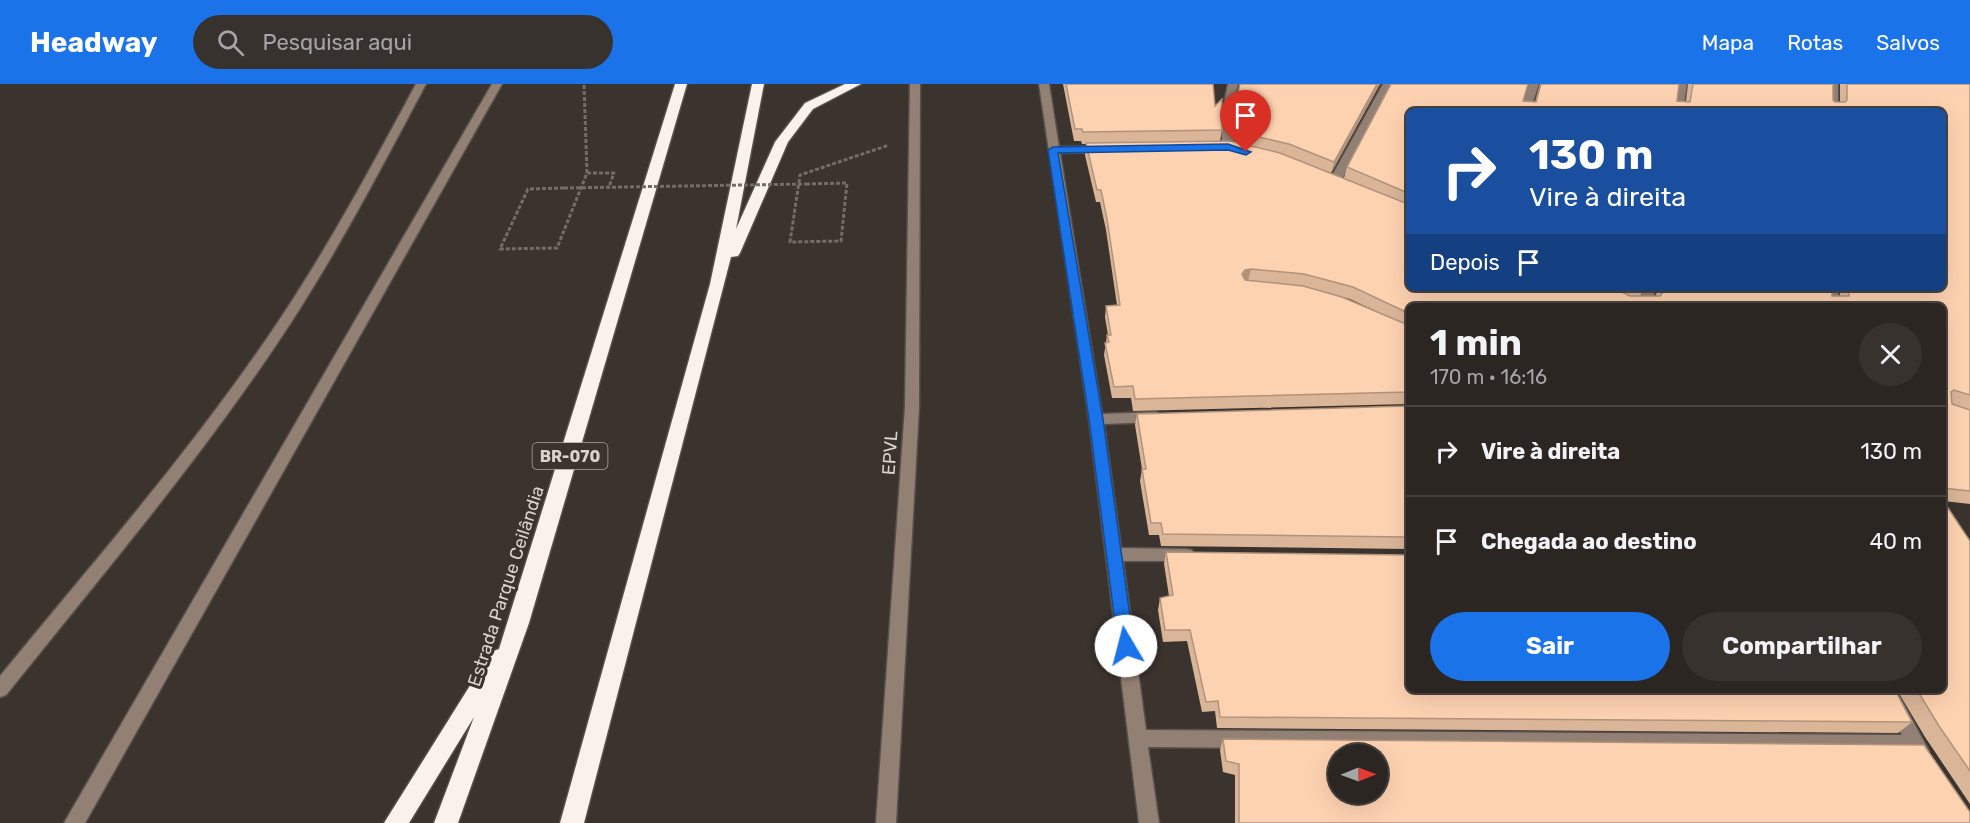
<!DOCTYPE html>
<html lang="pt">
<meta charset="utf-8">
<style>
body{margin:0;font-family:Rubik,sans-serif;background:#38322f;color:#f1f3f6;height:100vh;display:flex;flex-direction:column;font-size:22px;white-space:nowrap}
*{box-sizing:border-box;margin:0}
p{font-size:20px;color:#a6a5a5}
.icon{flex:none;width:33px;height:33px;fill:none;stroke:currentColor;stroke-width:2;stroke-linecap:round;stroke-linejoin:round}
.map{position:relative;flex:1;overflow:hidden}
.panel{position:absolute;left:1406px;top:219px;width:540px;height:390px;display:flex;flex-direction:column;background:#2c2622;border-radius:9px;box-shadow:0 6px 24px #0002,0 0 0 2px #484340}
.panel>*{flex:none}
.top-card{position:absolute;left:1406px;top:24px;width:540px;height:183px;border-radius:9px;box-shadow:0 6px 24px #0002,0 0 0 2px #484340;background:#1a4fa0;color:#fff;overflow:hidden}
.needle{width:39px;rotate:89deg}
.buttons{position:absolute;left:1328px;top:660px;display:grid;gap:12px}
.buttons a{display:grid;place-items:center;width:60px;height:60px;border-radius:50%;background:#2c2622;box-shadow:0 6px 24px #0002,0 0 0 2px #484340;font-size:30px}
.pin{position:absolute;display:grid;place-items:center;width:51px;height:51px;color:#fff;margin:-62px -26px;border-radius:50% 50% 50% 0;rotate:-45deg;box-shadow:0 0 6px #0007}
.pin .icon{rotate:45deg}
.me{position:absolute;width:66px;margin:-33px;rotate:352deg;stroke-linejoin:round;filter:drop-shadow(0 0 4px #0008)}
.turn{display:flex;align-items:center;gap:21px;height:126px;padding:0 24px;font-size:27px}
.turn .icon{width:78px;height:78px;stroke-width:2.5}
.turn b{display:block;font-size:42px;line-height:51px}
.then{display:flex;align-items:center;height:57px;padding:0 24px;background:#0003;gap:12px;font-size:22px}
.round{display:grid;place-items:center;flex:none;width:63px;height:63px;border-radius:32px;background:#38322f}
.headline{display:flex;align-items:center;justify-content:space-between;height:102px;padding:0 24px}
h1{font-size:36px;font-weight:700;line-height:45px}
.cta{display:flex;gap:12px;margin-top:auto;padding:12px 24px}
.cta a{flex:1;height:69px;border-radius:36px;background:#1a73e8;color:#fff;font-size:24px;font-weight:700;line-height:69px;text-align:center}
.cta a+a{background:#38322f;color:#f1f3f6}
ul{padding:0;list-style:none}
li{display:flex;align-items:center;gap:18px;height:90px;padding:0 24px;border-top:2px solid #484340}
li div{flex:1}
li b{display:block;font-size:22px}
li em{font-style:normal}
header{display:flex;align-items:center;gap:36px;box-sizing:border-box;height:84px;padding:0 30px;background:#1a73e8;color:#fff}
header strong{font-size:28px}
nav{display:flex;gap:33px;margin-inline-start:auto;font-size:21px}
.search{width:420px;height:54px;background:#38322f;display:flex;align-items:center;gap:15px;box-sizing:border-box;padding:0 21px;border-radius:33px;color:#a6a5a5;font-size:22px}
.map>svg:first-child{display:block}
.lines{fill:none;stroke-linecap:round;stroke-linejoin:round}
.minor-casing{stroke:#57504b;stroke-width:3}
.highway-casing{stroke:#57504b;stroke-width:3}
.path{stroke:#736c67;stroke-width:3;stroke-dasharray:4 2;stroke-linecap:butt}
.minor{fill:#938074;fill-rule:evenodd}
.highway{fill:#fbf1eb;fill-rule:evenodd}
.path-bridge{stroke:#736c67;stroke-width:3;stroke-dasharray:4 2;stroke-linecap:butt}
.wall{fill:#dab598;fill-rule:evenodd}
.shaded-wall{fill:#b1937c}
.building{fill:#fdd2b1;stroke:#b1937c;stroke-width:1.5;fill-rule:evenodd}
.route{fill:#1a73e8;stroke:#114b97;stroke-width:1.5}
.labels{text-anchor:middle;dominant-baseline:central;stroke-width:6;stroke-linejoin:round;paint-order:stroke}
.shield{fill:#3b332e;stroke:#aaa49f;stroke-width:1.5}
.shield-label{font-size:16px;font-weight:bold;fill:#d9d4d0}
.street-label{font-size:18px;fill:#d9d4d0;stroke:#3b332e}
</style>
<header>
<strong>Headway</strong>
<div class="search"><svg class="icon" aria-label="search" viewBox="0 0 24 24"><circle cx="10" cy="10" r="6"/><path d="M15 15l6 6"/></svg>Pesquisar aqui</div>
<nav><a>Mapa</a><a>Rotas</a><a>Salvos</a></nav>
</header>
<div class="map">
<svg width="1970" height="739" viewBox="0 0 1970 739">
<rect width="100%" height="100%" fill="#3b332e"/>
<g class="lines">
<g class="minor-casing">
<path id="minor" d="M416,0H426C383,81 340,163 290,240C205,370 103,490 6,611L0,613V592C96,475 196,361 280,235C330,160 373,80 416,0Z
M492,0H502L85,739H64Z
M910,0H920L919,323L896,739H876L905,323Z
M1039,0H1049L1059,63L1107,62L1113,65L1107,68L1060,69L1102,330L1156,328L1163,333L1156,338L1104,340L1121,464L1186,465L1192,466L1194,471L1192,476L1186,477H1123L1146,646L1902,651L1878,606H1896L1929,667L1927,673L1920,676L1913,673L1911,669L1148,663L1159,739H1139L1089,335Z
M1228,0H1238L1232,28L1234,63L1228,66L1222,63V28Z
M1383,0H1393L1341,97L1339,99H1331L1329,97Z
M1529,0H1539L1530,27H1520Z
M1677,0H1687L1683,27H1673Z
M1828,0H1838V27H1828Z
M1643,204H1655L1653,222H1639Z
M1826,204H1838L1839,222H1825Z"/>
</g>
<g class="highway-casing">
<path id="highway" d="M675,0H687L529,539L458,739H434L474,633L409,739H384L491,568L499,565Z
M752,0H764L736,145L775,58L805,19L845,0H861L813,25L788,58L740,169L738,172L731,173L584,739H560L710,200Z"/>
</g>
<path class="path" d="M587,89H614L609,103
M806,100L847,99L841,157L790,158L800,91L889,61
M564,104L528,105L500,165L557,164L587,89L584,0"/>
<use href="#minor" class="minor"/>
<use href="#highway" class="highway"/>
<path class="path-bridge" d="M564,104L806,100"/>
</g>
<path class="wall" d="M1063,0H1213L1215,22L1222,15V46L1220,57H1230L1235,58L1234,28L1240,0H1380L1331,89L1344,94L1347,83L1391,0H1528L1523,17L1535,18L1540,0H1679L1677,17H1686L1688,0H1833V16L1835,18H1840V0H1970V420L1944,417L1970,457V720L1925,653L1897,606H1942V222H1408V320L1133,327L1131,314H1112L1104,271L1107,251H1108L1105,233L1106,222L1117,221L1106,146L1100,118H1096L1085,71L1086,60H1082L1081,57H1074ZM1408,27H1942V204H1840V212H1832V204H1657L1656,212H1640L1645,204H1408ZM1257,198L1301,202L1350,215L1378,228L1342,213L1303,202Z
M1408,322V465L1161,462L1159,451H1149L1140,397L1142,385L1135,341L1137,330Z
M1166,468L1912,638L1898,649L1217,644L1215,627L1202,628L1187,557L1163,558L1158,526L1160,514L1169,512L1164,480Z
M1223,655L1970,739H1235V691L1223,688L1220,666Z"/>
<path class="shaded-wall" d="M1377,0H1380L1331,89L1334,78Z
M1251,185L1248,197L1243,198L1242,190L1245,186Z"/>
<path class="building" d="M1066,0H1213L1215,22L1222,15V46L1083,48L1082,45H1075Z
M1240,0H1377L1334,78L1289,60L1237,48L1236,17Z
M1391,0H1528L1523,17L1536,18L1541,0H1679L1677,17L1690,18L1693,0H1833V16L1835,18H1845L1847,16V0H1970V311L1954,306L1951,308L1952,320L1970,326V407L1942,404V222H1408V229L1353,203L1304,190L1251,185L1245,186L1242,190L1245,196L1303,202L1342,213L1408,241V308L1135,315L1133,302L1114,303L1105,259L1109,258L1107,251H1111L1106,222L1120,221L1107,135L1101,106H1097L1086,59L1230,57L1280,69L1408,120V204H1613L1630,212H1660L1662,210L1663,204H1832V212H1849V204H1942V27H1408V109L1347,83Z
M1408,322V453L1163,450L1161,439H1151L1142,385H1146L1137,330Z
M1942,415L1970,457V687L1939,642L1917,606H1942Z
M1166,468L1408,471V606H1895L1912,638L1220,633L1218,617L1206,618L1190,546H1165L1160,514L1173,511Z
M1223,655L1924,661L1970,728V739H1239V680L1226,677ZM1338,670H1377V710H1338Z"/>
<path class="route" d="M1228,60L1251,68L1246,71L1228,66L1058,69L1103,335L1134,562L1132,567L1126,569L1121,567L1118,562L1089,335L1048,66L1053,63Z"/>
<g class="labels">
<rect class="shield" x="532.5" y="359" width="75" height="26" rx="4.5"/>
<g class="shield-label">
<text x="570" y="372">BR-070</text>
</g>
<g class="street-label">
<text transform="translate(890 369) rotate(-86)">EPVL</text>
<text transform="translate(506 502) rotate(-72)">Estrada Parque Ceilândia</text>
</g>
</g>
</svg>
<div class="buttons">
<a><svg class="needle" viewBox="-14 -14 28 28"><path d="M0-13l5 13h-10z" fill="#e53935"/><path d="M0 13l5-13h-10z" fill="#a6a5a5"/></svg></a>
</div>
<div class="pin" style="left:1246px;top:68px;background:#d93025"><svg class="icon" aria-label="arrive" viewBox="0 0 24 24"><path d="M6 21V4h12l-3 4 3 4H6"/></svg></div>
<svg class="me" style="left:1126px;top:562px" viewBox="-20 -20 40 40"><circle r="19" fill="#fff"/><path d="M0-13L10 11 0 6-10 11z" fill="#1a73e8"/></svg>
<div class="top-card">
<div class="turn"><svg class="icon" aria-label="right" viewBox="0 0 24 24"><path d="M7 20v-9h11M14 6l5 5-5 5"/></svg><div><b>130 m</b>Vire à direita</div></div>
<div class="then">Depois<svg class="icon" aria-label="arrive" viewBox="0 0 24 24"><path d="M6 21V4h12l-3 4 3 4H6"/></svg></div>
</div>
<section class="panel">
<div class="headline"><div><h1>1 min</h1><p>170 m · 16:16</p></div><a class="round"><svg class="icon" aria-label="close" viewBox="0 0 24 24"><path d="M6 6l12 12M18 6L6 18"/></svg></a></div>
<ul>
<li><svg class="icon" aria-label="right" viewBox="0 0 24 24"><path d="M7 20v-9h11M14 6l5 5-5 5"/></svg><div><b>Vire à direita</b></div><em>130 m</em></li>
<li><svg class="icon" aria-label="arrive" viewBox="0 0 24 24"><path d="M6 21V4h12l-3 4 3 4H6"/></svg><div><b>Chegada ao destino</b></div><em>40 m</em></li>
</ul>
<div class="cta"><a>Sair</a><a>Compartilhar</a></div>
</section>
</div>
